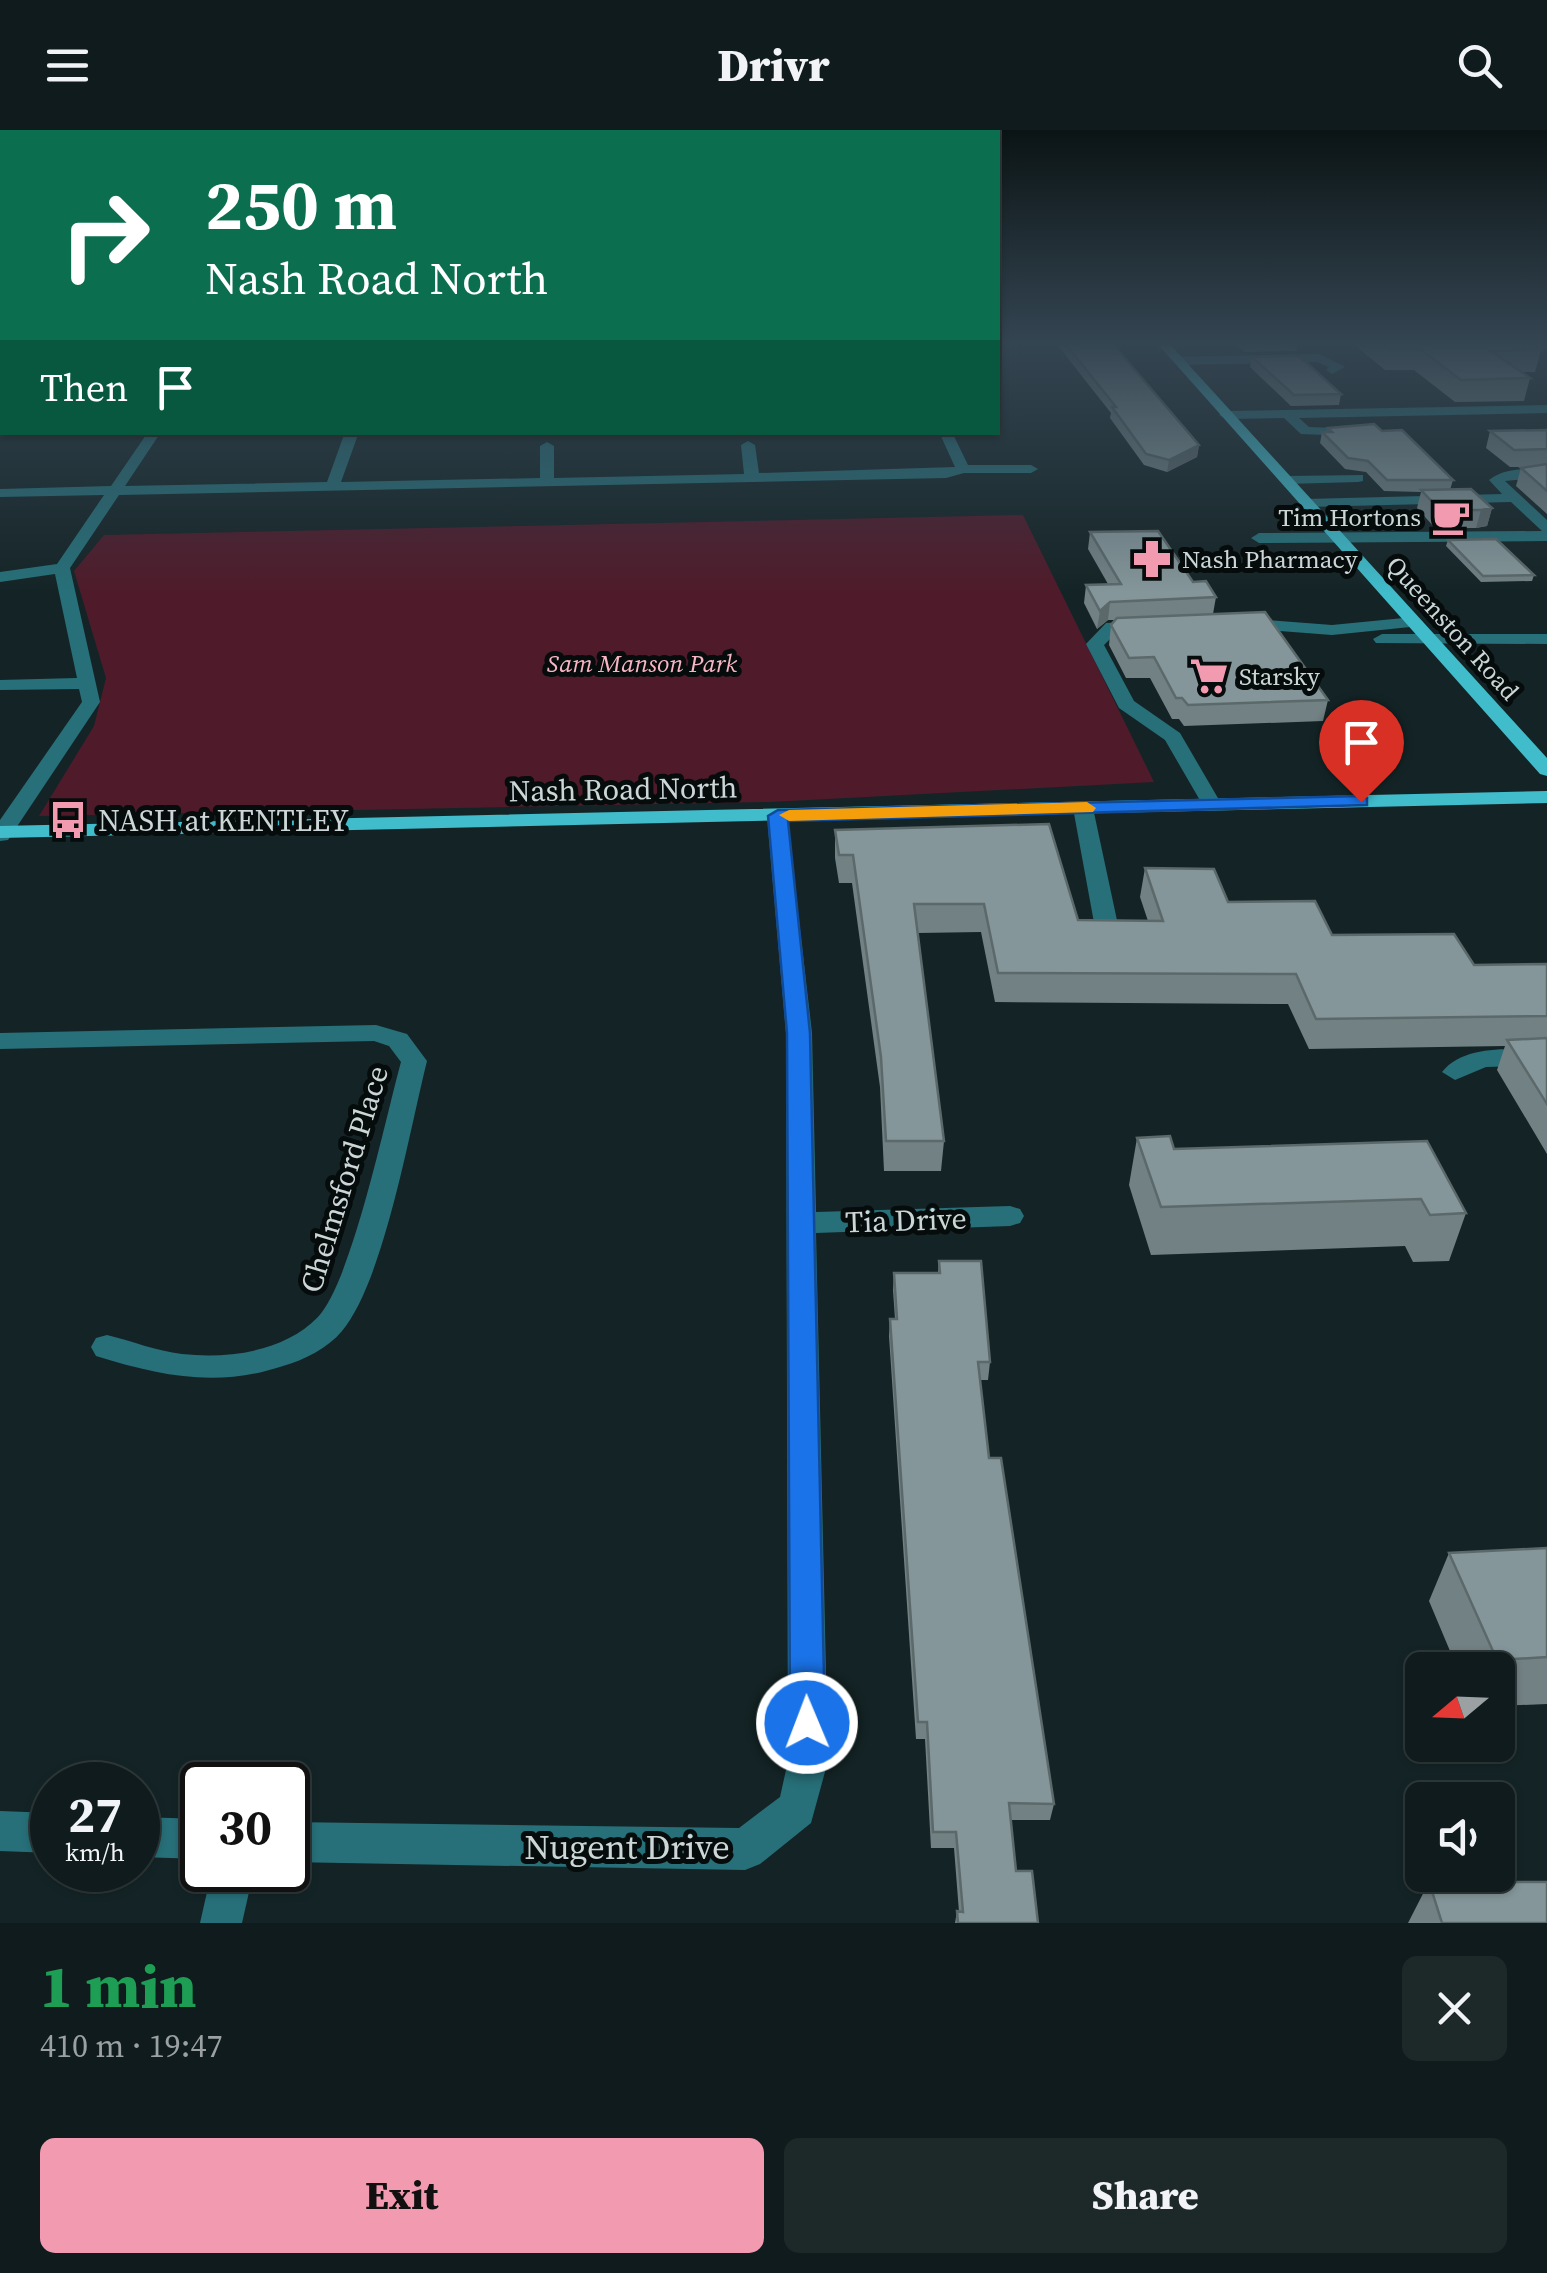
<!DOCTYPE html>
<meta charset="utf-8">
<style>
body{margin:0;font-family:"Source Serif 4",serif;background:#1d2829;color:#f1f3f6;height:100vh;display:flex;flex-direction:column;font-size:38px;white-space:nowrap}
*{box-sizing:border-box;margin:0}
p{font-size:32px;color:#9ba1a3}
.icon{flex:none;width:55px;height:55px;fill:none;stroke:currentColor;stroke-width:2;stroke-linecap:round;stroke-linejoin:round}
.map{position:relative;height:1793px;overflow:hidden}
.side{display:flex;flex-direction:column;background:#0f1b1c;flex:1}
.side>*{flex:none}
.top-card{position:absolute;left:0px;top:0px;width:1000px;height:305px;box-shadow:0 2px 8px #0004,0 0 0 2px #2f393b;background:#0b6e4f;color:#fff;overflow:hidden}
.needle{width:65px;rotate:251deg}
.tools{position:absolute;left:1405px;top:1522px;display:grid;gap:20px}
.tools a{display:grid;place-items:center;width:110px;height:110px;border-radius:15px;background:#0f1b1c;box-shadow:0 2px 8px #0004,0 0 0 2px #2f393b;font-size:50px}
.speed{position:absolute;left:30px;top:1632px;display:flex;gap:20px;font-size:50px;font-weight:700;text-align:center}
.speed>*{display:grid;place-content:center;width:130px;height:130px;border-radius:50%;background:#0f1b1c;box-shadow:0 2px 8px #0004,0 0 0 2px #2f393b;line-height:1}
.speed small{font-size:25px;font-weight:400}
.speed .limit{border:5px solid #111;border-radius:15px;background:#fff;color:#111}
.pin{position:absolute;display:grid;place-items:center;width:85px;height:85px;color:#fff;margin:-102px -42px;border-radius:50% 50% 50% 0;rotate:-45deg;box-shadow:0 0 10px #0007}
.pin .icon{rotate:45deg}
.me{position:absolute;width:110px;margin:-55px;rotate:359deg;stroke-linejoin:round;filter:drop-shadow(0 0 8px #0008)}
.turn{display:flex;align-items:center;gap:35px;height:210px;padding:0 40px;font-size:45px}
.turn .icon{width:130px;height:130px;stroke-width:2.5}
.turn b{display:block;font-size:70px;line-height:85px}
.then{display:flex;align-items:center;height:95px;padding:0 40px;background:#0003;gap:20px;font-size:38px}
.round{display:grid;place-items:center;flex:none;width:105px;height:105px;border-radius:15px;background:#1d2829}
.headline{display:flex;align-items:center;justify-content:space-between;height:170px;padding:0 40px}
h1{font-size:60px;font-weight:800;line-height:75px;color:#1e9e55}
.primary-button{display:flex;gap:20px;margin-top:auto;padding:20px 40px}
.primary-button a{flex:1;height:115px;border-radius:15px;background:#f29aaf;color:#111;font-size:40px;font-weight:800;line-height:115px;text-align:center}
.primary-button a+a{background:#1d2829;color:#f1f3f6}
header{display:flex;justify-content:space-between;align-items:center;height:130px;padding:0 40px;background:#0f1b1c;font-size:45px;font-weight:800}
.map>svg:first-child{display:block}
.green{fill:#4f1b2a}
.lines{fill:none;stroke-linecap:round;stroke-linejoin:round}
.minor{fill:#277079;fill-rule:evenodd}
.major{fill:#40bccb;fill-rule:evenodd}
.wall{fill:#728184}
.shaded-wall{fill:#5c696b}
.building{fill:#849699;stroke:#5c696b;stroke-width:2.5}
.route{fill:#1a73e8;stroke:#114b97;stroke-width:2.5}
.slow{fill:#f59e0b}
.labels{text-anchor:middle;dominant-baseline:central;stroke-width:10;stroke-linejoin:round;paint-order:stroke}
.far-poi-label{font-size:25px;fill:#ccd6d7;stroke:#060c0c;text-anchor:start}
.far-street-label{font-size:25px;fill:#ccd6d7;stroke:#060c0c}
.far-park-label{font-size:25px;font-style:italic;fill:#f8b6c4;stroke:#060c0c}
.street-label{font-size:30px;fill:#ccd6d7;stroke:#060c0c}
.poi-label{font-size:30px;fill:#ccd6d7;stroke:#060c0c;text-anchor:start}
.near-street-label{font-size:35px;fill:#ccd6d7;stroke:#060c0c}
</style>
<header><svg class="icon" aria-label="menu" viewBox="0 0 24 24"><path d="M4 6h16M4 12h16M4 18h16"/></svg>Drivr<svg class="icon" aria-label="search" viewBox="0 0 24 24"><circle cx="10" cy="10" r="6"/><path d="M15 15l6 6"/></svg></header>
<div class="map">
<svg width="1547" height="1793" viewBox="0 0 1547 1793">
<rect width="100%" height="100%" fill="#142426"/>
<path class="green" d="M1023,385L1154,652L770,672L39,686L94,596L106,548L74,441L104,405Z"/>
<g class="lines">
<path class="minor" d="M998,212H1008L998,216Z
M1522,212H1547V220L1524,214Z
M1319,224L1345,237L1332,244L1326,240L1329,237L1317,232L1179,235L1173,231L1179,227Z
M0,235H2V243H0Z
M1547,275V283L1299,288L1309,297L1360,299L1362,302L1355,306L1301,304L1284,288L1226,289L1219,285L1226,281Z
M0,291H2V299H0Z
M148,302H161L125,356L327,352L345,302H359L341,352L540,348V316L547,312L554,316V348L744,344L741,315L748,311L755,315L759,343L955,337L939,302H952L968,335H1031L1038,339L1031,343H964L946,348L119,365L70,438L100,572L8,710L0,711V690L82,572L79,559L0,560V550L77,548L55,444L0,452V442L57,434L104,365L0,367V359L111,356Z
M1547,339V347L1505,351L1547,390V411L1259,413L1251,408L1259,403L1542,401L1511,372L1306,377L1299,373L1306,369L1502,364L1489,350C1506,337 1526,339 1547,339Z
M1363,345V351L1358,352L1286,354L1279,350L1286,346Z
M1414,487L1423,492L1420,496L1332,505L1240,498L1231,493L1240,488L1332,495Z
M1145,491L1151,492V500L1117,502L1104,515L1134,571L1180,603L1222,675L1219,679H1205L1165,610L1119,578L1086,514L1106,493Z
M1382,504H1547V514L1376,513L1373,509Z
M1083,672L1093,678L1121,809L1109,816L1097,809L1073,678Z
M777,680L787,686L812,903L816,1082L1010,1076L1020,1079L1024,1086L1020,1093L1010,1096L816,1103L828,1631L811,1693L760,1734L745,1740L288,1732V1692L739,1698L780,1667L788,1631L786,903L767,686Z
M376,895L407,904L427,931C410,998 384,1151 342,1201C328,1218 304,1230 283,1236C217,1258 161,1246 96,1226L91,1217L96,1208L107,1205C132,1211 156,1221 182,1224C228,1229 284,1222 318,1187C352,1151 386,986 401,932L389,916L374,911L0,919V903Z
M1547,919V935L1486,937L1455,950L1442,942C1465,913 1514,920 1547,919Z
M0,1681L52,1683V1723L0,1721Z
M138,1687L202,1689V1729L138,1727Z
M212,1740H254L242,1793H200Z"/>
<path class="major" d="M1156,212H1168L1547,628V646L1540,644Z
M1547,661V673L0,708V696Z"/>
</g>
<path class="wall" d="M1055,212H1111L1199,315L1197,327L1167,342L1144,335L1110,288L1111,283Z
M1234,212H1298L1296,221L1244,222Z
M1351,212H1528L1541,220L1535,242H1521L1530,248L1524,271L1455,272L1414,240H1385Z
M1252,227L1341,264L1339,275L1291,276L1250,237Z
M1328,298L1382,301L1453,350L1450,360L1492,378L1487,396L1476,398H1435L1417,378L1421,362L1384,361L1366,342L1345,339L1320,313L1322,302H1327Z
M1547,300V384L1516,356L1521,338L1530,337H1510L1486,318L1490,301Z
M1090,402L1193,452L1216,467L1213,484L1328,570L1323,591L1184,596L1179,589H1172L1150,548H1126L1109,515L1111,495L1116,490H1108L1097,499L1084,473L1086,455L1108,454L1088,419Z
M1448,410L1534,445L1532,451L1481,452L1446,416Z
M835,700L1078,790L1148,791L1140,767L1145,738L1228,772L1332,805L1474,835L1547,834V1024L1497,940L1505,916L1309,919L1288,874L995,872L981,802L918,803L944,1011L941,1041H884L880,957L852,753H839L835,728Z
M1137,1008L1174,1019L1427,1011L1466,1083L1449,1131L1413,1132L1405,1116L1151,1125L1129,1055Z
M939,1131L990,1232L988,1250H980L989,1328L1054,1674L1050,1690H1011L1016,1741L1038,1793H955L957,1781L959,1782L954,1718H931L925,1609H916L889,1206L890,1189H895L893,1160L894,1143H938Z
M1547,1418V1574L1498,1576V1540H1458L1429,1471L1449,1423Z
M1429,1752L1547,1793H1408Z"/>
<path class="shaded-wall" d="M1199,315L1197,327L1167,342L1169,330Z
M1492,378L1487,396L1476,398L1481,380Z
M1110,472L1108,490L1097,499L1100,481Z"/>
<path class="building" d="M1064,212H1111L1199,315L1169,330L1146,324L1112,277H1116Z
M1381,212H1528L1541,220L1491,221L1530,248L1461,250L1419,218L1390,219Z
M1299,226L1341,264L1294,265L1252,227Z
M1374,294L1382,301L1402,300L1453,350H1387L1368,331L1348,328L1322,302H1332L1328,298Z
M1547,300V319L1514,320L1490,301Z
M1547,334V361L1521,338Z
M1471,359L1492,378L1481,380H1440L1421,360Z
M1158,401L1193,452L1206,451L1216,467L1110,472L1100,481L1086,455L1121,454L1090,402Z
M1496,409L1534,445L1483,446L1448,410Z
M1265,482L1328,570L1188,575L1182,568H1176L1154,527L1129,528L1111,495L1117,488Z
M1049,694L1078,790L1163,791L1145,738L1214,739L1228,772L1315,771L1332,805L1454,804L1474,835L1547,834V886L1316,889L1296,844L998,843L984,774H914L944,1011H886L881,927L853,725H839L835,700Z
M1547,908V974L1507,910Z
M1170,1006L1174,1019L1427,1011L1466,1083L1430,1085L1421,1069L1161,1077L1137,1008Z
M939,1131H981L990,1232H978L989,1328H1001L1054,1674L1009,1673L1016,1741H1032L1038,1793H958L957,1781L963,1782L956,1702H933L927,1592H918L890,1189H897L894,1143H940Z
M1547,1418V1527L1497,1530L1449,1423Z
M1429,1752H1547V1793H1442Z"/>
<linearGradient id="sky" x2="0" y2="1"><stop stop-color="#0b1415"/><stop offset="0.46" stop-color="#344552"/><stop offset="1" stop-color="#344552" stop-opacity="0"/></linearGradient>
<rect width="1547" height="463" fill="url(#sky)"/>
<path class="route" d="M1361,666L1367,668V675L788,691L810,903L825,1593L820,1605L807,1610L795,1605L790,1593L787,903L768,686L778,680Z"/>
<path class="slow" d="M1087,672L1096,678L1093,682L789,691L779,685L789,680Z"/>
<defs>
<g id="cafe-bare" transform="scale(3)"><path d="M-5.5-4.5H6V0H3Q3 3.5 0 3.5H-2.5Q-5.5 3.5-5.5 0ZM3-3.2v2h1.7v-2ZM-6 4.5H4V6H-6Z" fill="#f29aaf" stroke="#060c0c" stroke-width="2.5" paint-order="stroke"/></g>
<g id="pharmacy-bare" transform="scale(3)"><path d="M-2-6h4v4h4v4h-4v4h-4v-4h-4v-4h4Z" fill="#f29aaf" stroke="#060c0c" stroke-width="2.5" paint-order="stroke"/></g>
<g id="supermarket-bare" transform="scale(3)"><path d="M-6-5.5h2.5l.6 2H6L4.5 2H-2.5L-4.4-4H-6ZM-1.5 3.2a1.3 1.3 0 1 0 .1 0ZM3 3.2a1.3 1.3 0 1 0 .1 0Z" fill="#f29aaf" stroke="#060c0c" stroke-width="2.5" paint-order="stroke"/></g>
<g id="bus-bare" transform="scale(3)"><path d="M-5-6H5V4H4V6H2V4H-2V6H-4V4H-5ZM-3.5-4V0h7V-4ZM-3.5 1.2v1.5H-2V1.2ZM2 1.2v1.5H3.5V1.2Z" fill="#f29aaf" stroke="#060c0c" stroke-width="2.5" paint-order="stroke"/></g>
</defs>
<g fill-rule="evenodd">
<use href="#cafe-bare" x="1451" y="387"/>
<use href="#pharmacy-bare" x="1152" y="429"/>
<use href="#supermarket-bare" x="1209" y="546"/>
<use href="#bus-bare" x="68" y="690"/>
</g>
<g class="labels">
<g class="far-poi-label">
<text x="1421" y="387" text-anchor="end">Tim Hortons</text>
<text x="1182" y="429">Nash Pharmacy</text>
<text x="1239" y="546">Starsky</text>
</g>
<g class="far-street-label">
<text transform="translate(1453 498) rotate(48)">Queenston Road</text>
</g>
<g class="far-park-label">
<text x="642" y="533">Sam Manson Park</text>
</g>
<g class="street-label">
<text transform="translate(623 659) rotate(-1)">Nash Road North</text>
<text transform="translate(344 1049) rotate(-73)">Chelmsford Place</text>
<text transform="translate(906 1090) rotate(-2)">Tia Drive</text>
</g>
<g class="poi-label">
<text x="98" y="690">NASH at KENTLEY</text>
</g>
<g class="near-street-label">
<text x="627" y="1717">Nugent Drive</text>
</g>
</g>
</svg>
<div class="tools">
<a><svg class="needle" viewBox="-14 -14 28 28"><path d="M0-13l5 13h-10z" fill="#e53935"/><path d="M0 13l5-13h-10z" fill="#9ba1a3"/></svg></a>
<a><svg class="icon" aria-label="sound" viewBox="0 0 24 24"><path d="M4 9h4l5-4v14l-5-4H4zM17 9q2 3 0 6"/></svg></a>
</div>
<div class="speed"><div>27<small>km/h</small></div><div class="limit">30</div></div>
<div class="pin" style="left:1361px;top:672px;background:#d93025"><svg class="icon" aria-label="arrive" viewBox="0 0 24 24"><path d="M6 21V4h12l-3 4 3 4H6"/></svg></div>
<svg class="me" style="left:807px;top:1593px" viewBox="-20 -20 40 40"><circle r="17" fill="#1a73e8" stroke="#fff" stroke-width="3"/><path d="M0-11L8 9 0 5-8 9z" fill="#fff"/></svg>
<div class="top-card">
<div class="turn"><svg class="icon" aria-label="right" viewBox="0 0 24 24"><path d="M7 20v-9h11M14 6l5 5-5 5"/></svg><div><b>250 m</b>Nash Road North</div></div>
<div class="then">Then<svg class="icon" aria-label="arrive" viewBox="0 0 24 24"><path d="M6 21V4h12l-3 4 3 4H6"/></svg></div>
</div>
</div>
<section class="side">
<div class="headline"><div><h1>1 min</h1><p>410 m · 19:47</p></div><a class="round"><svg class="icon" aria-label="close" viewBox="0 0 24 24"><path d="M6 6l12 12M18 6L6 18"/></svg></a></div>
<div class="primary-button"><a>Exit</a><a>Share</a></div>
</section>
